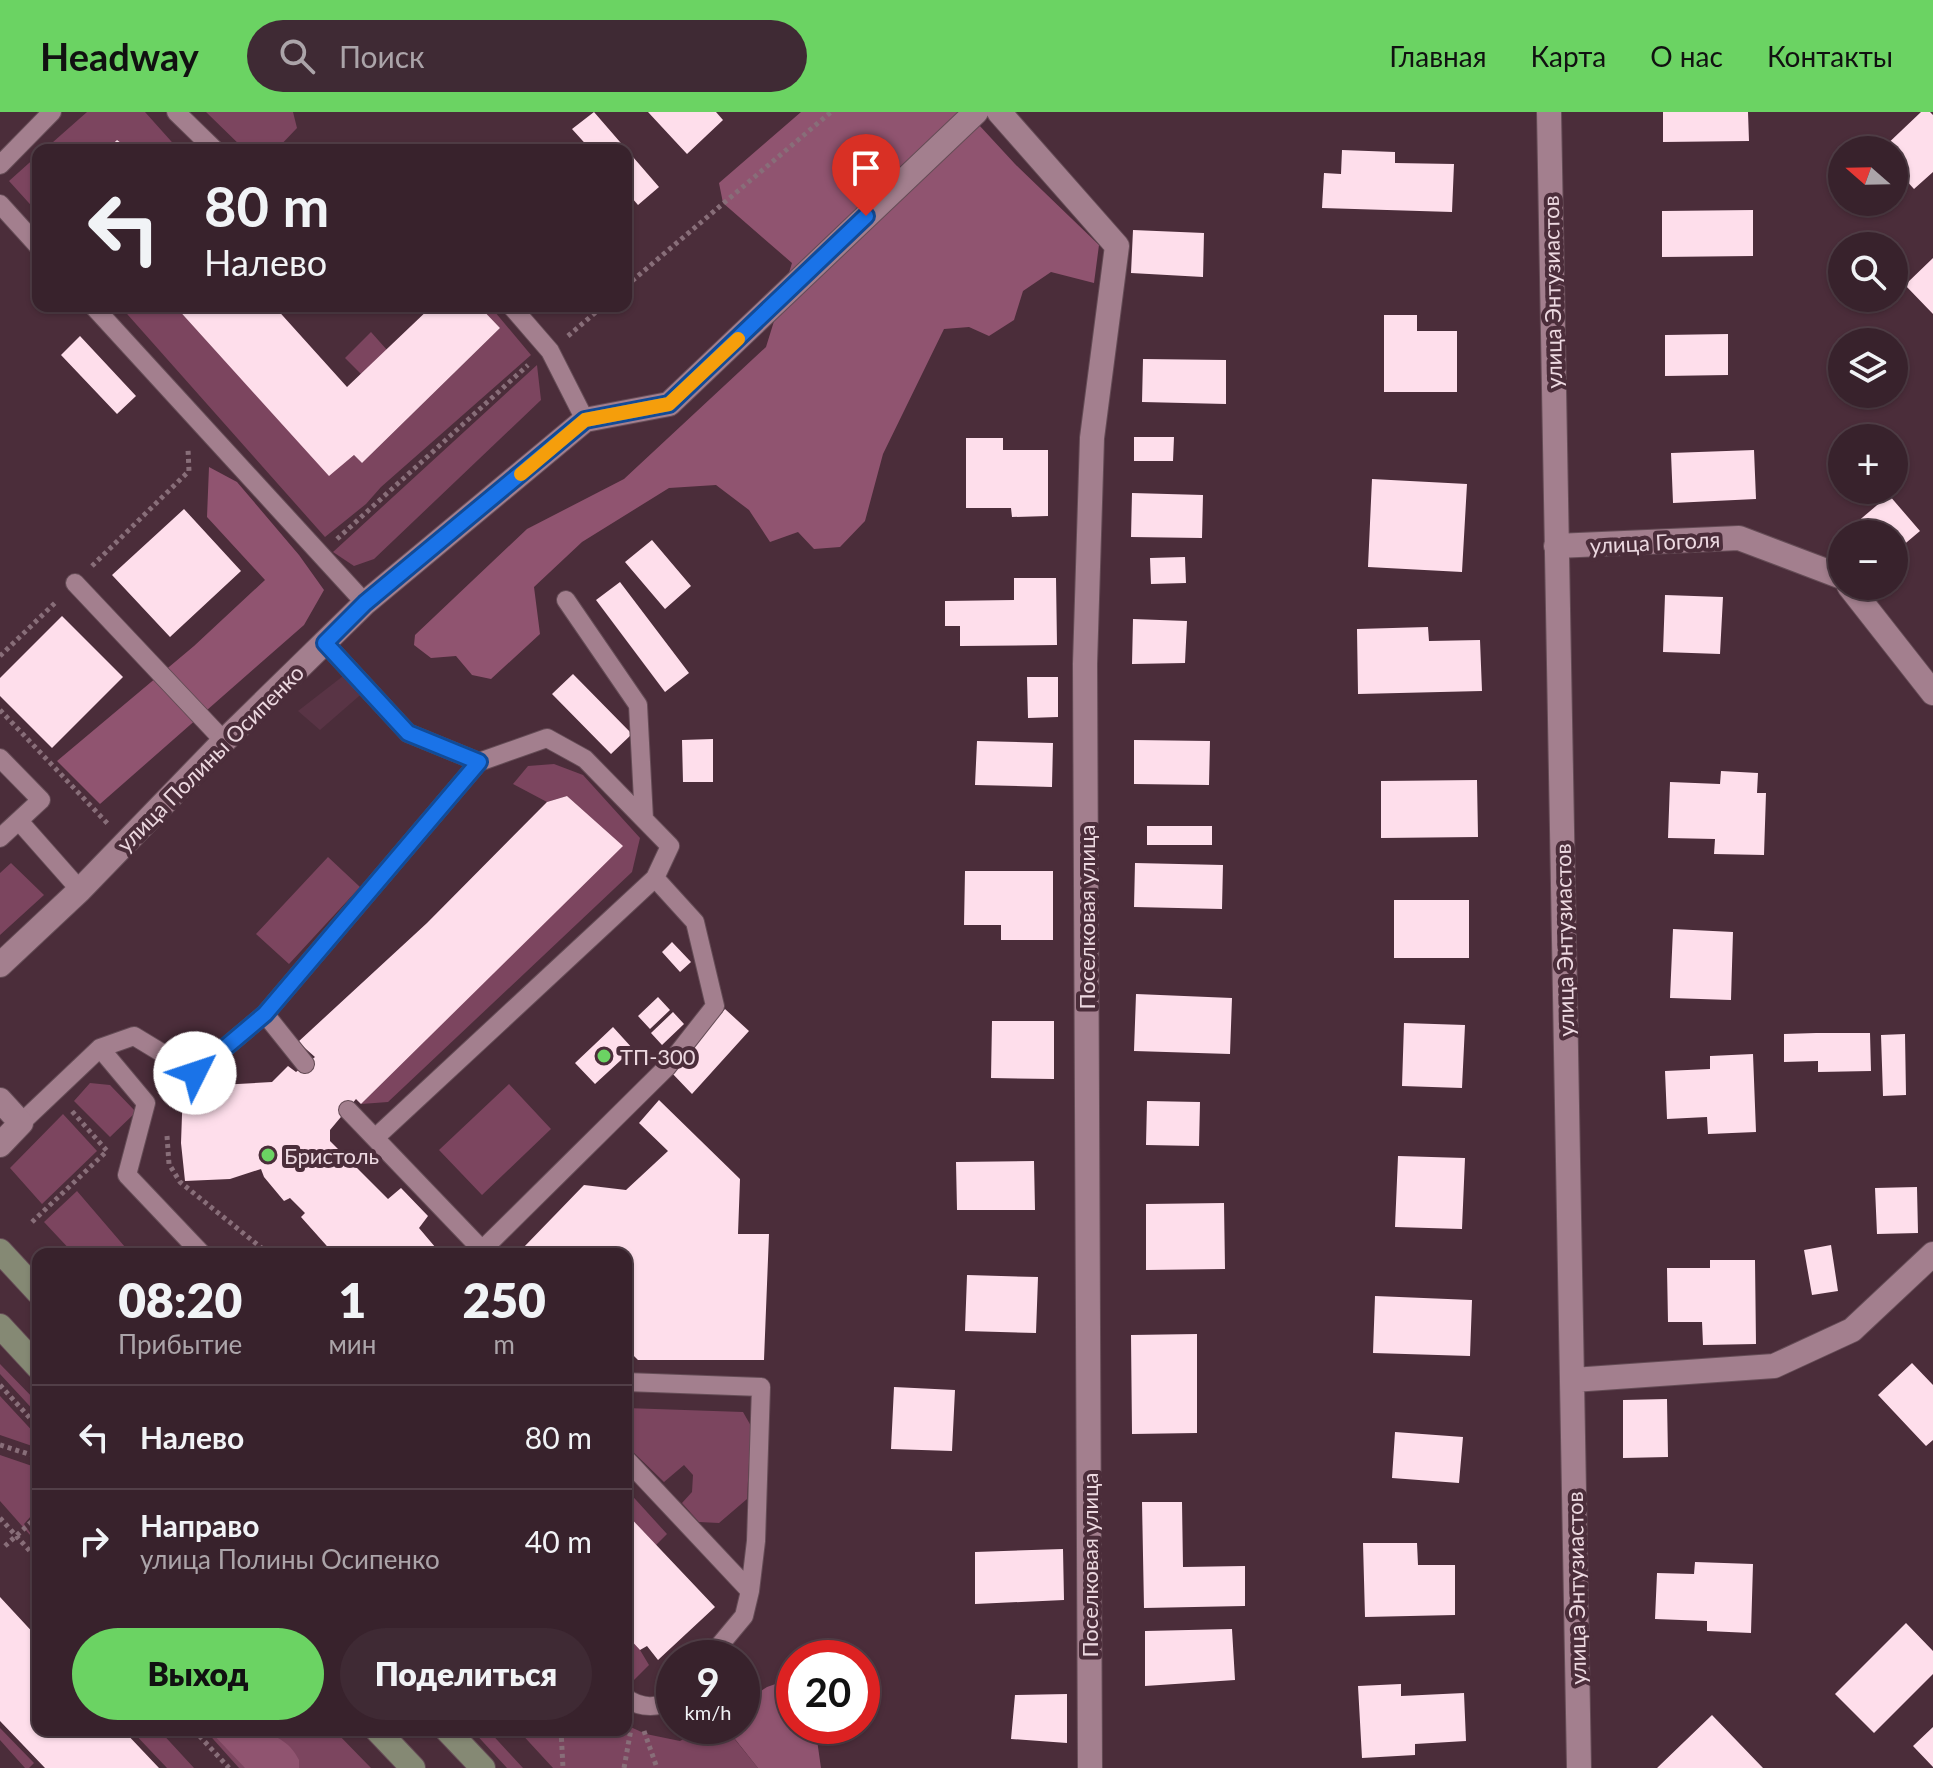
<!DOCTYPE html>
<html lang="ru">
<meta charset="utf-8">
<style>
body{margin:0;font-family:Lato,sans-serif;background:#3f2a34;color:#f1f3f6;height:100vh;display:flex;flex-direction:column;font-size:30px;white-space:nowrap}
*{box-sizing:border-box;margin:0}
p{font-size:26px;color:#aba4a9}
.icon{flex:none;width:44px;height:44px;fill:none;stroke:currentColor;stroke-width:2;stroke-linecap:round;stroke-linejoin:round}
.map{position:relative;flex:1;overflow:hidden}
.panel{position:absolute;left:32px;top:1136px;width:600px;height:488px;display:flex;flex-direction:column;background:#38222c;border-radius:16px;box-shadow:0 2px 6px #0004,0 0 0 2px #523f48}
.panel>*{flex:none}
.hud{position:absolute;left:32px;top:32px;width:600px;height:168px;border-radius:16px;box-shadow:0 2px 6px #0004,0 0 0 2px #523f48;background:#38222c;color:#f1f3f6;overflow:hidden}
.needle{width:52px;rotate:290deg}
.controls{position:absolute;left:1828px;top:24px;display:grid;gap:16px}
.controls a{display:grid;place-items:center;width:80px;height:80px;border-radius:50%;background:#38222c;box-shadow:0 2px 6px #0004,0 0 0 2px #523f48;font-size:40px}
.speed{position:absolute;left:656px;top:1528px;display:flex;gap:16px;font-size:40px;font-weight:700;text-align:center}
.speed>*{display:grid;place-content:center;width:104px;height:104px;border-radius:50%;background:#38222c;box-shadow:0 2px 6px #0004,0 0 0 2px #523f48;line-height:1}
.speed small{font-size:20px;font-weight:400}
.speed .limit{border:12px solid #d22;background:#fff;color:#111}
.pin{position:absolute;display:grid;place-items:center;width:68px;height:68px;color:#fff;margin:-82px -34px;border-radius:50% 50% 50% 0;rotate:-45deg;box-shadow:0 0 8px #0007}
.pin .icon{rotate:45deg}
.me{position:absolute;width:88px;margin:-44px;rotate:49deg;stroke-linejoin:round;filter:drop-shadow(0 0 6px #0008)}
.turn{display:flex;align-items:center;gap:28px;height:168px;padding:0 40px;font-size:36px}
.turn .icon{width:104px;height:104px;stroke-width:2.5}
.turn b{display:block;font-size:56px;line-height:68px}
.eta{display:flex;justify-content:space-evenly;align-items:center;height:136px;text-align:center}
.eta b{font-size:48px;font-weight:800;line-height:56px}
.action{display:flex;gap:16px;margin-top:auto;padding:16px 40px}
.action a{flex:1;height:92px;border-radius:48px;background:#6bd363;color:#111;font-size:32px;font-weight:800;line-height:92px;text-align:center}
.action a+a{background:#3f2a34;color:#f1f3f6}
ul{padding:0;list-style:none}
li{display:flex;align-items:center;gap:24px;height:104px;padding:0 40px;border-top:2px solid #523f48}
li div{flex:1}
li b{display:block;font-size:30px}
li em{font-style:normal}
header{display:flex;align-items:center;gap:48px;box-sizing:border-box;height:112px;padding:0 40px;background:#6bd363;color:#111}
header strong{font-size:38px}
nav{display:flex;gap:44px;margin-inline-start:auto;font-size:28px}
.search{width:560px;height:72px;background:#3f2a34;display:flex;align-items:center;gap:20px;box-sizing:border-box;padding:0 28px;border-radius:44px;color:#aba4a9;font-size:30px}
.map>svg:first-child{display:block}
.built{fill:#593445}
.green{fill:#7c455f}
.forest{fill:#905470}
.building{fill:#fedeeb}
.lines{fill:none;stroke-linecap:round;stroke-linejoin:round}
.lane-casing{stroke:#654c56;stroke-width:20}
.street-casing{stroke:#654c56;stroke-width:26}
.secondary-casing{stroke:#654c56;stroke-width:26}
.path{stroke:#886e79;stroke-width:5;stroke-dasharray:4 4;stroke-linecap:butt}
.lane{stroke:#a37f8e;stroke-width:18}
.street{stroke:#a37f8e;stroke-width:24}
.secondary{stroke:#858974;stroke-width:24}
.route-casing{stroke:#114b97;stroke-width:20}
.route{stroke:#1a73e8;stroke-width:14}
.slow{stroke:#f59e0b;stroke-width:14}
.poi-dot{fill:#6bd363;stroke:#4b2d3a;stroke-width:3}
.labels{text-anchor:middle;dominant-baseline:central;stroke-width:8;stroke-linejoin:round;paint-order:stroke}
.street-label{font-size:22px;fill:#ecd8e0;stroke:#4b2d3a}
.poi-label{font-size:22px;fill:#ecd8e0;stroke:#4b2d3a;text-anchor:start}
</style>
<header>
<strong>Headway</strong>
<div class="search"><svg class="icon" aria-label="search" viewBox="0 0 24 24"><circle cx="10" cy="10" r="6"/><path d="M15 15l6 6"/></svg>Поиск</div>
<nav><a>Главная</a><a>Карта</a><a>О нас</a><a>Контакты</a></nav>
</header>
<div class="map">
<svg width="1933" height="1656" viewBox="0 0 1933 1656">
<rect width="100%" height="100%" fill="#4b2d3a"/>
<path class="built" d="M347,561L366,578L320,618L298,599Z"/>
<path class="green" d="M87,0H145L179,38H131L117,28L106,38H44Z
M206,0H293L297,16L276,38H245Z
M38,43V101L9,69Z
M120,194H175L329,363L354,343L362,351L500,216L479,194H490L531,243L381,375L366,392L325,425Z
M371,220L387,238L361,262L345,246Z
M537,253L541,288L374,447L354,454L333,440Z
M554,652L583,663L640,726L632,760L388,990L361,992L622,734L567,684L547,690L513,672L528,654Z
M328,745L360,775L289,852L256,822Z
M11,751L44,783L0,823V761Z
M90,971L110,973L136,1000L110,1025L74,989Z
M509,972L551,1017L482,1083L439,1038Z
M63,1002L97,1039L42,1092L10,1056Z
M77,1079L131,1142H74L44,1110Z
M0,1252L38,1291V1303L0,1262Z
M0,1284L38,1325V1336L0,1323Z
M626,1296L743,1300L751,1314L747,1387L719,1411L699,1410L682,1391L692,1380L693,1363L684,1353L664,1370L626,1333Z
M0,1343L38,1356V1396L24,1412L38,1432L0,1389Z
M626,1377L667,1422L656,1433L626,1401Z
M626,1523L640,1538L649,1553L631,1571L626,1570Z
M626,1613L646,1622L680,1629L705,1614H724L758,1656H553L518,1618H626Z
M0,1616L34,1651L29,1656H25L0,1628Z
M131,1618H159L194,1656H167Z
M205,1618H334L371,1656H239Z
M472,1618H488L523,1656H507Z"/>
<path class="forest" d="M801,0H967L1015,52L1099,133L1094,171L1051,160L1023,179L1014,208L989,224L969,215L944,217L883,342L865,409L840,435L814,437L798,420L770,430L749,398L716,373L669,376L582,430L534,475L540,522L491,567L472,563L456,544L431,546L414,533L415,523L527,417L624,367L766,235L792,151L723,91L719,71Z
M209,355L237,370L299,443L324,478L304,513L100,692L57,649L194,534L265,468L207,405Z
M787,1568L794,1570V1614H815L821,1656H758L727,1617V1614H742V1591L767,1575Z
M209,1618C242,1618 282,1613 299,1648V1656H245Z"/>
<path class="building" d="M594,0L659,75L638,93L626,79V38H591L572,17Z
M648,0H716L723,8L687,42Z
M1663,0H1748L1749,29L1663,30Z
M1921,0H1930L1933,3V60L1914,77L1894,55V38H1881Z
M117,28L131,38H106Z
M1342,38L1395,40V51L1454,52L1452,100L1322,96L1324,61L1341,62Z
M1753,98V144L1662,145V99Z
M1133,118L1204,121L1203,165L1131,161Z
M1933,146V202L1905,173Z
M175,194H274L347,275L432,194H479L500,216L362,351L354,343L329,364Z
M1384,203H1417V219H1457V280H1384Z
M1728,222V263L1665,264V223Z
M80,224L136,284L117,302L61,243Z
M1143,247L1226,248V292L1142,290Z
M1134,325H1174L1173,349H1134Z
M966,326H1003V338H1048V404L1012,405L1011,396H966Z
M1754,338L1756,387L1673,391L1671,341Z
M1372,367L1467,372L1462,460L1368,455Z
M1132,381L1203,383L1202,426L1131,425Z
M1889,383L1920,419L1894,441V422H1843Z
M184,397L241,459L170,525L112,463Z
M652,428L691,474L665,497L625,450Z
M1185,445L1186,471L1151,472L1150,446Z
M1014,466H1056L1057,533L960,534V514H945V489L1014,488Z
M620,470L689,561L665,580L596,488Z
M1665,483L1723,485L1720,542L1663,540Z
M62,504L123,565L52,636L0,584V566Z
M1133,507L1187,509L1185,551L1132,552Z
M1428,515L1429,529L1480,528L1482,579L1358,582L1357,517Z
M573,562L632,622L611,642L552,582Z
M1027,565H1058V605L1028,606Z
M713,627V670H683L682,628Z
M1134,628L1210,629L1209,673L1134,672Z
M977,629L1053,631L1052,675L975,673Z
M1721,659L1758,661L1757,681H1766L1764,743L1714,742L1715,727L1668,726L1670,670L1720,672Z
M1477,668L1478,725L1381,726V669Z
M567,684L623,734L361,992L356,987L330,1018V1029L388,1087L401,1076L428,1104L419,1116L441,1142H334L301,1105L305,1101L290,1086L284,1089L264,1065L261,1057L230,1067L185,1069L181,1031L183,975L272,970L288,954L296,960L315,945L298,930L427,811L547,690Z
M1147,714H1212V733H1147Z
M1135,751L1223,753L1222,797L1134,795Z
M965,759H1053V828H1001V813H964Z
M1394,788H1469V846H1394Z
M1673,817L1733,820L1731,888L1670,886Z
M672,830L691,850L680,860L662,840Z
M1136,882L1232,886L1230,942L1134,939Z
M658,885L670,898L650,917L638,904Z
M725,897L749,919L692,982L670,959Z
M673,900L684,912L662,933L651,921Z
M992,909H1054V967L991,966Z
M1404,911L1465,913L1462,976L1402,974Z
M613,915L633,937L595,972L575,951Z
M1816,921H1870L1871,959L1818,960V949L1784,950V922Z
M1905,922L1906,983L1883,984L1881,923Z
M1753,942L1756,1020L1708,1022L1707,1005L1667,1007L1665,959L1710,957V944Z
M659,988L740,1067L738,1122H769L764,1248H638L626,1236V1142H527L522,1137L584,1073L626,1078L668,1039L639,1011Z
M1147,989L1200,990L1199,1034L1146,1033Z
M1398,1044L1465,1046L1462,1117L1395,1115Z
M1034,1049L1035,1098H957L956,1050Z
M1917,1075L1918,1121L1877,1122L1875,1076Z
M1224,1091L1225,1157L1146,1158V1092Z
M1831,1133L1838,1179L1812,1183L1804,1138Z
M1710,1148H1755L1756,1232L1703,1233L1702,1210H1668L1667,1156H1710Z
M967,1163L1038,1165L1036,1221L965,1219Z
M1375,1184L1472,1188L1470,1244L1373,1241Z
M1197,1222V1321L1132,1322L1131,1223Z
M1912,1251L1933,1273V1328L1926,1334L1878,1283Z
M894,1275L955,1278L952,1339L891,1337Z
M1667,1287L1668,1345L1623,1346V1288Z
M1395,1320L1463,1325L1459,1371L1392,1366Z
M1142,1390H1182L1183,1455L1245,1454V1494L1144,1496Z
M626,1401L715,1495L658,1548L647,1534L640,1538L626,1523Z
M1363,1431H1417L1418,1453H1455V1503L1365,1505Z
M1063,1437L1064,1488L975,1492V1440Z
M1695,1450L1753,1452L1751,1521L1707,1519V1509L1655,1507L1657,1461L1694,1462Z
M0,1485L38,1526V1618H123L159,1656H45L0,1609Z
M1906,1511L1933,1539V1562L1874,1621L1835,1582Z
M1232,1517L1235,1568L1145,1574V1519Z
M1401,1572V1584L1464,1581L1466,1629L1415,1632V1643L1362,1646L1358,1574Z
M1067,1582V1631L1011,1627L1015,1583Z
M1712,1603L1763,1656H1657Z
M1933,1615V1655L1913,1634Z"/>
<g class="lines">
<g class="lane-casing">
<path id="lane" d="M176,0L215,38
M0,53L52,0
M0,92L38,134
M93,194L365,491
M511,194L550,239L585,308
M75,471L224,629
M566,488L638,593L644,707
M325,531L408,621L479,650
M0,646L41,688L0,726
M19,709L80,778
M265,902L305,952
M100,936L146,991L127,1063L202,1142
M348,998L486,1142
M21,1011L100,936L134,924L195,961L265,902L479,650L547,626L585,647L670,734L655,766L375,1026
M478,1142L667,955L715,894L695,810L655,766
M626,1270L761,1275L756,1429L750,1479
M626,1347L750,1479L744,1504L709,1546
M626,1586C642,1597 657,1596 674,1588"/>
</g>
<g class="street-casing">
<path id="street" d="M999,0L1117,134L1092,326L1085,552L1090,1656
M1549,0L1579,1656
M1556,434L1739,426L1842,465
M1849,474L1933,581
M0,853L80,778L224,629L365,491L585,308L669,292L976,0
M0,988L21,1011L0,1033
M1573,1268L1774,1254L1852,1218L1933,1142"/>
</g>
<g class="secondary-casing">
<path id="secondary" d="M0,1139L38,1180
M0,1214L38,1255
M377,1618L413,1656
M447,1618L483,1656"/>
</g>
<path class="path" d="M626,174L831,0
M568,224L603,194
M337,427L528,253
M92,454L189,359L188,337
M0,544L57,489
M0,598L108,712
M167,1024L169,1052L180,1070L269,1142
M32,1110L107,1039L70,997
M0,1273L38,1315
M0,1333L38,1345
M0,1406L38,1448
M5,1434L38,1404
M194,1618L229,1656
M561,1618L563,1656
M644,1619L657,1656
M624,1656L631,1617"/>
<use href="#lane" class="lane"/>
<use href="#street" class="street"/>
<use href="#secondary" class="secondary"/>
</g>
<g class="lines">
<g class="route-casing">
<path id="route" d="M195,961L265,902L479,650L408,621L325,531L365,491L585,308L669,292L866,104"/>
</g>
<use href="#route" class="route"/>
<path class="slow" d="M521,362L585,308L669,292L738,227"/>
</g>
<g class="poi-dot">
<circle cx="604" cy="944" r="8"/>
<circle cx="268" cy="1043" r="8"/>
</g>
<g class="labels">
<g class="street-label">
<text transform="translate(1552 180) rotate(-91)">улица Энтузиастов</text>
<text transform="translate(1655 430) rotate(-3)">улица Гоголя</text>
<text transform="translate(210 646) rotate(-45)">улица Полины Осипенко</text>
<text transform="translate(1086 805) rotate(-90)">Поселковая улица</text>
<text transform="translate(1564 828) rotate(-91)">улица Энтузиастов</text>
<text transform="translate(1089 1453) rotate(-90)">Поселковая улица</text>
<text transform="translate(1576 1476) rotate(-91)">улица Энтузиастов</text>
</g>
<g class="poi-label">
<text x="620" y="944">ТП-300</text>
<text x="284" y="1043">Бристоль</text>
</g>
</g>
</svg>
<div class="controls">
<a><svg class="needle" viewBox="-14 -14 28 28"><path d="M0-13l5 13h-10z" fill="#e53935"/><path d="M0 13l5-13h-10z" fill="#aba4a9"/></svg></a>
<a><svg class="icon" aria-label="search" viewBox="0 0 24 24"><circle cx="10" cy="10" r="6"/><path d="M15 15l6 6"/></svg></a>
<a><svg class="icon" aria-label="layers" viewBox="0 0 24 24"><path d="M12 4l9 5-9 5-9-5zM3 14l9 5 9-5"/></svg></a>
<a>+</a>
<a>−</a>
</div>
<div class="speed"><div>9<small>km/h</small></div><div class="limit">20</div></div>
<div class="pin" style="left:866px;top:104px;background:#d93025"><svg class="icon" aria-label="arrive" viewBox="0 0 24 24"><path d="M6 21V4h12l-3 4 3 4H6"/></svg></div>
<svg class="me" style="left:195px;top:961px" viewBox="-20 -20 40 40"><circle r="19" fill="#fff"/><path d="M0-13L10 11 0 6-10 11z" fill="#1a73e8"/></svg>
<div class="hud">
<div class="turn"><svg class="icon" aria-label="left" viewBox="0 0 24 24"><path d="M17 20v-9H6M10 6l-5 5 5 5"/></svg><div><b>80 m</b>Налево</div></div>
</div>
<section class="panel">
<div class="eta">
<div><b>08:20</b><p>Прибытие</p></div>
<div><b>1</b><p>мин</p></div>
<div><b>250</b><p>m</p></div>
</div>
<ul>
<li><svg class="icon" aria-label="left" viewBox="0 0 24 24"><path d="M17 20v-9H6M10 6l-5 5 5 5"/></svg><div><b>Налево</b></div><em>80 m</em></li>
<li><svg class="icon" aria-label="right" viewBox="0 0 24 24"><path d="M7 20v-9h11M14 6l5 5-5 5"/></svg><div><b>Направо</b><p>улица Полины Осипенко</p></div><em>40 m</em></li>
</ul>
<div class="action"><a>Выход</a><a>Поделиться</a></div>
</section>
</div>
